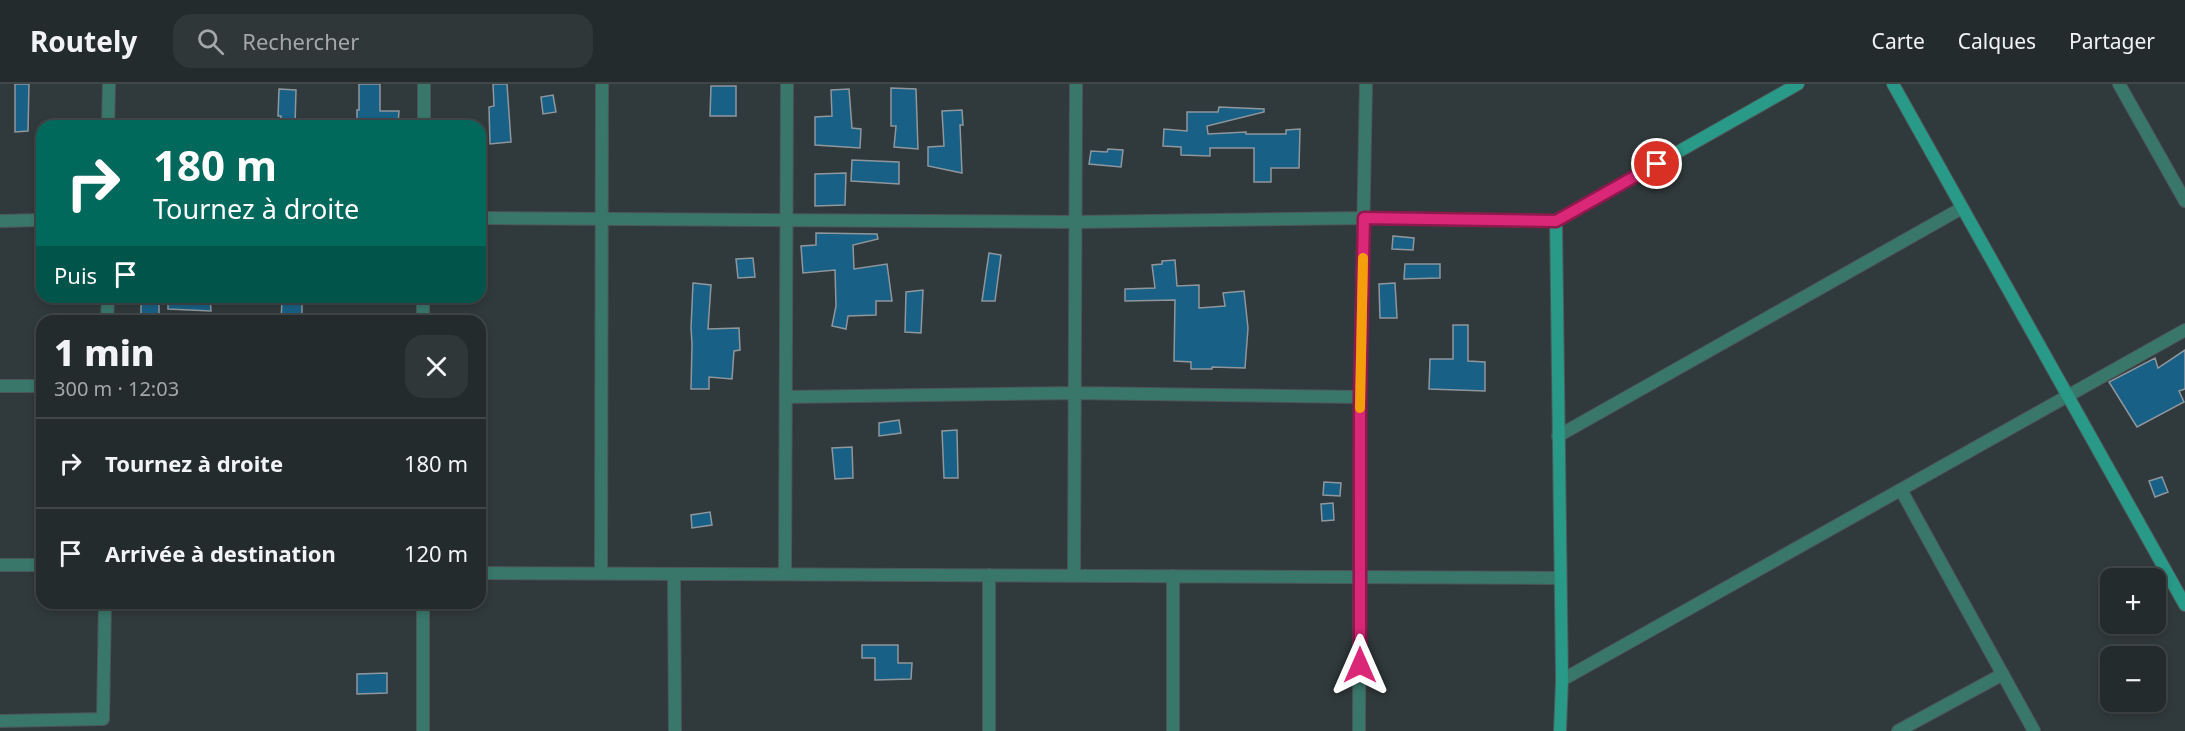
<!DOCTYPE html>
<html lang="fr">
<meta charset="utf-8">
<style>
body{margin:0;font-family:"Noto Sans",sans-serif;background:#303738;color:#f1f3f6;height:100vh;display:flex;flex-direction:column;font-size:22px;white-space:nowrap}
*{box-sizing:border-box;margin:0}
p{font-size:20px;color:#a3a7a9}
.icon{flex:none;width:33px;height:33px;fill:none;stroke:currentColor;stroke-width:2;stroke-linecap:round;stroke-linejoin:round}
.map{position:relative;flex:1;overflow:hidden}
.side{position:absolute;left:36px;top:231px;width:450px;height:294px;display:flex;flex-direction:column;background:#242b2c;border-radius:18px;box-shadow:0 3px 9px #0003,0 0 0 2px #414748}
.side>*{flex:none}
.banner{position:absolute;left:36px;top:36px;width:450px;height:183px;border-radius:18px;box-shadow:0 3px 9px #0003,0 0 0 2px #414748;background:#00695c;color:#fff;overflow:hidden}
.controls{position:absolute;left:2100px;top:484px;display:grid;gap:12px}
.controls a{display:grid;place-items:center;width:66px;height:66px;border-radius:12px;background:#242b2c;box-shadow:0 3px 9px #0003,0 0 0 2px #414748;font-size:30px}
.pin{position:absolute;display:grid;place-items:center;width:51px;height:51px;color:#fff;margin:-26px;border:3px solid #fff;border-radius:50%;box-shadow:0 2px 6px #0007}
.me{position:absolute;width:66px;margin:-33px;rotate:0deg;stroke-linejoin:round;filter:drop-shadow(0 0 4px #0008)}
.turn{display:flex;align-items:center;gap:21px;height:126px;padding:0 18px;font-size:27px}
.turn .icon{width:78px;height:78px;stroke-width:2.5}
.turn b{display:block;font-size:42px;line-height:51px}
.then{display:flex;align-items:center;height:57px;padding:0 18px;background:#0003;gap:12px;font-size:22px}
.round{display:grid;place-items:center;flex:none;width:63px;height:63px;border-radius:18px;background:#303738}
.overview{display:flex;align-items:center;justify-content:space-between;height:102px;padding:0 18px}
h1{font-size:36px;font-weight:800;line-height:45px}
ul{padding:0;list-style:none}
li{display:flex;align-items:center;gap:18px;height:90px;padding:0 18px;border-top:2px solid #414748}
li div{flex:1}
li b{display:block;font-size:22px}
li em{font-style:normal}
header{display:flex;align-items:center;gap:36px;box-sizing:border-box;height:84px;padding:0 30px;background:#242b2c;border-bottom:2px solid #414748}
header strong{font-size:28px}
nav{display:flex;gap:33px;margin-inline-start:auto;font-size:21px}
.search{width:420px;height:54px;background:#303738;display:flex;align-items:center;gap:15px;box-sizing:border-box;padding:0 21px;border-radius:18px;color:#a3a7a9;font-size:22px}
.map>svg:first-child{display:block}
.building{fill:#186085;stroke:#8f979d;stroke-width:1.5}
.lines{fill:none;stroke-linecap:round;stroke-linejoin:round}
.street-casing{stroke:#4d5557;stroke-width:14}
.secondary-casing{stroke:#4d5557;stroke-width:14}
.street{stroke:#39776b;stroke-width:12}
.secondary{stroke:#299a88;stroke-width:12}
.route-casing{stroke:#8e194d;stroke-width:15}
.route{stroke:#db2777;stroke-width:10}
.slow{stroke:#f59e0b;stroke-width:10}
</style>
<header>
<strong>Routely</strong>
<div class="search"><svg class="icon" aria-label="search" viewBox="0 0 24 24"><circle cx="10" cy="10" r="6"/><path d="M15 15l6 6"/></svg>Rechercher</div>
<nav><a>Carte</a><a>Calques</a><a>Partager</a></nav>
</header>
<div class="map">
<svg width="2185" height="647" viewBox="0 0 2185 647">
<rect width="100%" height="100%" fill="#30393b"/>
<path class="building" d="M15,0H29L28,47L15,48Z
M359,0H380V27H399L398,40L357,38V26H359Z
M493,0H507L511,58L490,60L489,23L494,22Z
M711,2H736V32H710Z
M891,4L916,5L918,65L894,63L896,42H891Z
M279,5L296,6L295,42H280L281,32H278Z
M849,5L852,44L861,45L860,64L815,61V33L832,32L831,6Z
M553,11L556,28L543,30L541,13Z
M1219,23L1264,25V28L1207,42L1208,50L1246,48V50H1286V46L1300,45L1299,84H1271V98H1254V64H1210V72L1181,71V63L1163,62L1164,45L1187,47V28H1218Z
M962,26L963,41H960L962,89L928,82V63L944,62L942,27Z
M1108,65L1123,66L1121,83L1089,80L1091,67L1107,68Z
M852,76L899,78V100L851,97Z
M846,89L845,121L815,122V90Z
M816,149L877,150L878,155L853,161L854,185L887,180L892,217H876V231L848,232L846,245L832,242L836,222L835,186L803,189L801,162L816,161Z
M1393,152L1414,154L1413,166L1392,165Z
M989,169L1001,171L995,217H982Z
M753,174L755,193L738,194L736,175Z
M1175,176L1177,202L1199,201V224L1225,222L1223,209L1244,207L1248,244L1245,284L1212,283V285H1191V278L1174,277L1175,216L1125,217V205L1155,204L1152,181L1162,180V177Z
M1405,180H1440V194L1404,195Z
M693,199L711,201L708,245L739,244L740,266L734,267L732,295L709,293V305H691L692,260L691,244Z
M1395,199L1397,234H1380L1379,200Z
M923,206L921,249L905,248L906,208Z
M210,213L211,227L168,225V216Z
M141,215H159V230H141Z
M282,216H302V237H281Z
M1453,241H1468V277L1485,278V307L1429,305L1430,275H1453Z
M2185,266V305L2179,307L2184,318L2137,343L2109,298L2155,274L2158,284Z
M899,336L901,349L879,352V339Z
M957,346L958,394H944L942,347Z
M852,363L853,394L835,395L832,364Z
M2162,393L2168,408L2155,413L2149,397Z
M1324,398L1341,399L1340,412L1323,411Z
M1333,419L1334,436L1322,437L1321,420Z
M710,428L712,441L692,444L691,431Z
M862,561H898V579H912L911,595L875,596V574H862Z
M387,589V609L357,610V590Z"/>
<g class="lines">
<g class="street-casing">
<path id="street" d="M2119,0L2185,117
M108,42L109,0
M424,42V0
M480,134L1077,138L1364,134L1556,137
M0,137L42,136
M423,213V237
M107,237L108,213
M0,302H42
M786,313L1075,309L1360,313
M1558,352L1962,124
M1901,406L2034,647
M0,481H42
M480,489L1560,494
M601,489L602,0
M674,490L675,647
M785,490L787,0
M989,491V647
M1074,491L1076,0
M423,519V647
M1562,596L2185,246
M0,637L103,635L105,519
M1173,647V492
M1359,647L1360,313L1366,0
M1898,647L2003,590"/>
</g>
<g class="secondary-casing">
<path id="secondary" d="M1893,0L2185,521
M1560,647L1562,596L1556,137L1798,0"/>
</g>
<use href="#street" class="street"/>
<use href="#secondary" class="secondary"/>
</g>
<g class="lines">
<g class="route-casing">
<path id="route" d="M1360,581V313L1364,134L1556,137L1657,80"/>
</g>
<use href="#route" class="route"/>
<path class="slow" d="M1360,324L1363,174"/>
</g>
</svg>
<div class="controls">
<a>+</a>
<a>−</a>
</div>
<div class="pin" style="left:1657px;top:80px;background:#d93025"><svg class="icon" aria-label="arrive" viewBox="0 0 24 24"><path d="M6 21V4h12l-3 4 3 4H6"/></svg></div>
<svg class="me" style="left:1360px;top:581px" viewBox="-20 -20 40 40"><path d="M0-17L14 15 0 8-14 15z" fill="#db2777" stroke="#fff" stroke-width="4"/></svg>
<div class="banner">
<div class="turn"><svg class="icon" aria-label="right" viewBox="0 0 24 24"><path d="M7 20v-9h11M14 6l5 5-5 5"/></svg><div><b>180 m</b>Tournez à droite</div></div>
<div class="then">Puis<svg class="icon" aria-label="arrive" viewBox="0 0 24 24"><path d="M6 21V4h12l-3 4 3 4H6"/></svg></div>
</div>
<section class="side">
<div class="overview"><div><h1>1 min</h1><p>300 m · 12:03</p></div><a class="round"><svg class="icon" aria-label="close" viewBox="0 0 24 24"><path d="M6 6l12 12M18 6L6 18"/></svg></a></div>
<ul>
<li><svg class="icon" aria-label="right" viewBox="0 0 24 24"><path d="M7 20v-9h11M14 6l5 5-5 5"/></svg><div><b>Tournez à droite</b></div><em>180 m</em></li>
<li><svg class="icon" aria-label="arrive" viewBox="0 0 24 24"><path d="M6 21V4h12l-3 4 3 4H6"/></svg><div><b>Arrivée à destination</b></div><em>120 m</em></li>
</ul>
</section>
</div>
